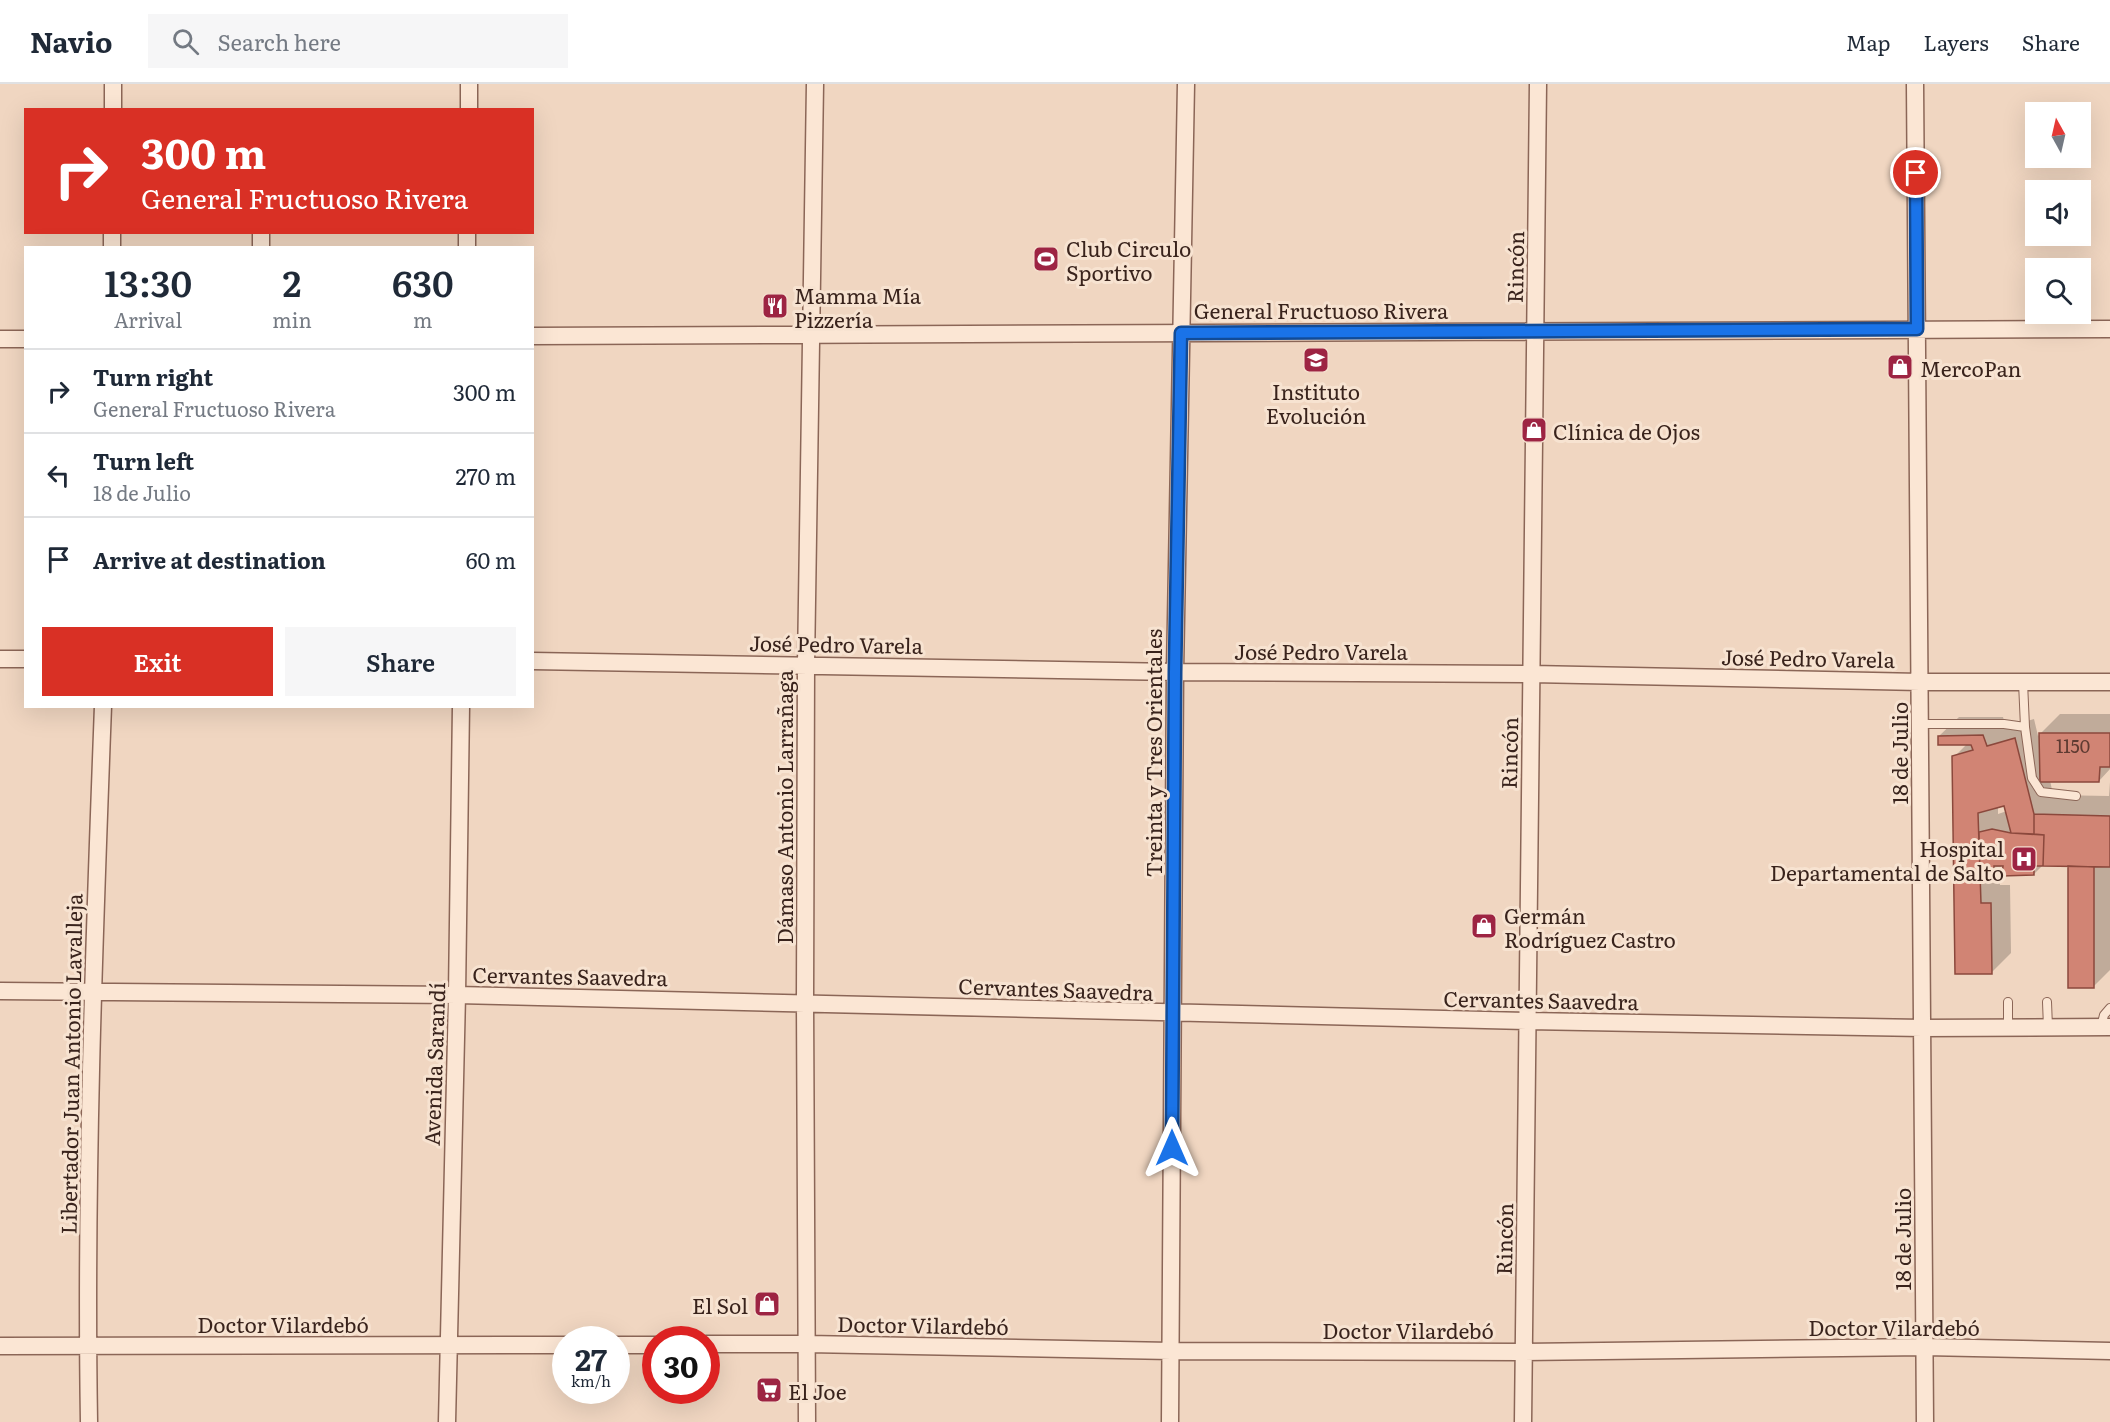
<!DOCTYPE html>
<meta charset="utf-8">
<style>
body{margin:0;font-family:Literata,serif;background:#f6f6f7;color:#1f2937;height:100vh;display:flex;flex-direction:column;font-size:22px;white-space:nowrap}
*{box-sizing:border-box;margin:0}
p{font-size:20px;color:#747a83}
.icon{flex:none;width:33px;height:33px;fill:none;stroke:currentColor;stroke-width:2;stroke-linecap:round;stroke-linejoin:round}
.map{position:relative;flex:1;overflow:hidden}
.details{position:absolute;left:24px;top:162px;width:510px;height:462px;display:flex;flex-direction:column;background:#fff;border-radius:0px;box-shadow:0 6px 24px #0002}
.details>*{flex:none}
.banner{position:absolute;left:24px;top:24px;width:510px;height:126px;border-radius:0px;box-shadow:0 6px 24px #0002;background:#d93025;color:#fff;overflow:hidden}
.needle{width:39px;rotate:352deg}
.buttons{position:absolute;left:2025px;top:18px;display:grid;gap:12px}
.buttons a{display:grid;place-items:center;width:66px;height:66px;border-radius:0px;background:#fff;box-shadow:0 6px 24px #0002;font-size:30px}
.speed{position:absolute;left:552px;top:1242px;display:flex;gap:12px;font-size:30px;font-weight:700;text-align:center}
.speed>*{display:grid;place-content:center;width:78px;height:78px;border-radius:50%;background:#fff;box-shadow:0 6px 24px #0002;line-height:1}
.speed small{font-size:15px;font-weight:400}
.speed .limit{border:9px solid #d22;background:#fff;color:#111}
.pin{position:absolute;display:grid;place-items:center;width:51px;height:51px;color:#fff;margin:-26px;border:3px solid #fff;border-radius:50%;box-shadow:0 2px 6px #0007}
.me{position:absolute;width:66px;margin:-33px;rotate:0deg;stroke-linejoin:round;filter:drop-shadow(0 0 4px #0008)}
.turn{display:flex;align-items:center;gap:21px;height:126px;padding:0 18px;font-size:27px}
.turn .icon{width:78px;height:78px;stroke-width:2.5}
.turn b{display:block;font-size:42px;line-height:51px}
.eta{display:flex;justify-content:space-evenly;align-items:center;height:102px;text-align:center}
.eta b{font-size:36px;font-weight:600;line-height:42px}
.primary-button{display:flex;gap:12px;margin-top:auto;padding:12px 18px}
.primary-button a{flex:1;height:69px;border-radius:0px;background:#d93025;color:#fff;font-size:24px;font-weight:600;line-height:69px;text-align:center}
.primary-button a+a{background:#f6f6f7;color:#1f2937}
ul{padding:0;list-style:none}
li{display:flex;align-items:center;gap:18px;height:84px;padding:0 18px;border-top:2px solid #e0e1e3}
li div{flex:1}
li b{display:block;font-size:22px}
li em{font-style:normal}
header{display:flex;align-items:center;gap:36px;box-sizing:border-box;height:84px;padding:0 30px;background:#fff;border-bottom:2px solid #e0e1e3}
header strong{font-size:28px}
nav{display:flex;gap:33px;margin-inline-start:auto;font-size:21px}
.search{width:420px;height:54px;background:#f6f6f7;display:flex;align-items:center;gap:15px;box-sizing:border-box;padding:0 21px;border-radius:0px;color:#747a83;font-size:22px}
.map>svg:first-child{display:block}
.shadow{fill:#0003;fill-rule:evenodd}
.building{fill:#d18474;stroke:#8b483c;stroke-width:1.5}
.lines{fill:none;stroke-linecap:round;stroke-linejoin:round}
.service-casing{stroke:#8b6657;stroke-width:10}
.minor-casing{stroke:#8b6657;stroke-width:19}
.service{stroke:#fbe6d4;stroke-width:8}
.minor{stroke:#fbe6d4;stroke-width:16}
.route-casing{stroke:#114b97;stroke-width:15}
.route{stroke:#1a73e8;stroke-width:10}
.labels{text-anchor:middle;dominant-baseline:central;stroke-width:6;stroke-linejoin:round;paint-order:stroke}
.number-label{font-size:18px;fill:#5f3b32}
.poi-label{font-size:21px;fill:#39231c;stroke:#f7e3d1;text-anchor:start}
.street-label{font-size:21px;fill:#39231c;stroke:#f7e3d1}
</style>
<header>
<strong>Navio</strong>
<div class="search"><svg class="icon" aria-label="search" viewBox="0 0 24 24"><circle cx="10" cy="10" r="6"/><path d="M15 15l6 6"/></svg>Search here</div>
<nav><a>Map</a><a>Layers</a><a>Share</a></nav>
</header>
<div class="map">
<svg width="2110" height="1338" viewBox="0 0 2110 1338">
<rect width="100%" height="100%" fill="#f0d6c1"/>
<path class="shadow" d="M2060,630H2110V685L2099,697L2050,696L2053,711L2109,712L2110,698V886L2093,903L2069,781H2043L2034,790L2004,780L1999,784L2000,801H2010L2011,869L1992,888L1954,673L1967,660L1939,652L1959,633H2003L2006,643L2034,635L2038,652ZM2005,720L2007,727L1998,730V722Z"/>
<path class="building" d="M2039,649H2110V683H2100L2099,698H2040Z
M1983,651L1987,662L2015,654L2034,730V750L2011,749L2004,722L1978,729L1981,819H1991L1992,890H1955L1952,672L1973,666L1971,661H1938V652Z
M2034,730L2110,732V783L2043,782L2044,751L2034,750Z
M1992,745L2011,749L2044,751L2043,782H2034V791L2002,792L2003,782H1994V792H1980L1979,748Z
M2068,782L2094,783V904H2068Z"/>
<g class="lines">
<g class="service-casing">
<path id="service" d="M2023,598L2025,643
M1920,640H2004L2025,643L2032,694L2041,708L2076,712
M2008,918V943
M2047,918L2048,943
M2101,943L2104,931L2110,924"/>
</g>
<g class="minor-casing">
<path id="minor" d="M1915,0L1925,1338
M113,26V0
M469,26V0
M112,164V148
M261,164V148
M467,164V148
M532,252L2110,245
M0,255H26
M0,575H26
M532,577L1175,588L1532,590L1920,598H2110
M0,907L457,911L1528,937L1922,944L2110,943
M706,1260H808L1171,1267L1524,1268L1925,1263L2110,1267
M616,1261H656
M0,1262L566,1261
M89,1338C85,1100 94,861 103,622
M447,1338L457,911L461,622
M807,1338L805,918L806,581L815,0
M1170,1338L1175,588L1186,0
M1523,1338L1538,0"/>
</g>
<use href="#service" class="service"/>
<use href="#minor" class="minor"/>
</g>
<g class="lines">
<g class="route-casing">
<path id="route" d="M1172,1064L1175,588L1181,249L1917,245L1916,89"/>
</g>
<use href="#route" class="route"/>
</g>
<defs>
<g id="stadium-square" transform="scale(1.35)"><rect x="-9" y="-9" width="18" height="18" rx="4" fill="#9d2443" stroke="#f7e3d1"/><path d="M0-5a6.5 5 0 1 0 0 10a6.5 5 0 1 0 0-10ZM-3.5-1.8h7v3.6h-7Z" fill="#fff"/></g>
<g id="restaurant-square" transform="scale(1.35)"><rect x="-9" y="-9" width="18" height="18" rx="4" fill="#9d2443" stroke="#f7e3d1"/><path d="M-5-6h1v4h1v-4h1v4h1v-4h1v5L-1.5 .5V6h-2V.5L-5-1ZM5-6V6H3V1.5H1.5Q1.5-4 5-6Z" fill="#fff"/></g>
<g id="school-square" transform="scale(1.35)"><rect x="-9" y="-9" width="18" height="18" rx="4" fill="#9d2443" stroke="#f7e3d1"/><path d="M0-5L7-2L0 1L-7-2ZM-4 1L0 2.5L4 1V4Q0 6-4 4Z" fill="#fff"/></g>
<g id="shop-square" transform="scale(1.35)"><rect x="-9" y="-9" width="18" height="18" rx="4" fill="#9d2443" stroke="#f7e3d1"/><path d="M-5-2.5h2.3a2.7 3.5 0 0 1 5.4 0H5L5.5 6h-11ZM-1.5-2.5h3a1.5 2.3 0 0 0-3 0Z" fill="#fff"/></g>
<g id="hospital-square" transform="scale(1.35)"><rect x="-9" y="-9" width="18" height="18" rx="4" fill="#9d2443" stroke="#f7e3d1"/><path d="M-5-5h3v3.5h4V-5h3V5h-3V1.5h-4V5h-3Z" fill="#fff"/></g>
<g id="supermarket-square" transform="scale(1.35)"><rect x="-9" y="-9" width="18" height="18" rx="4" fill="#9d2443" stroke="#f7e3d1"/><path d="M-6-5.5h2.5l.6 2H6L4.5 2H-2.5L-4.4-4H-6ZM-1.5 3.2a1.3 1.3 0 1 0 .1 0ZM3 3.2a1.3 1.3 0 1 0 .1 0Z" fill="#fff"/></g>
</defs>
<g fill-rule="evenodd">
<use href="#stadium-square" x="1046" y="175"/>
<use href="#restaurant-square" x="775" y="222"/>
<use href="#school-square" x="1316" y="276"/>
<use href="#shop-square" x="1900" y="283"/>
<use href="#shop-square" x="1534" y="346"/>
<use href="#hospital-square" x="2024" y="775"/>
<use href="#shop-square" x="1484" y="842"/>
<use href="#shop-square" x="767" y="1220"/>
<use href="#supermarket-square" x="769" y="1306"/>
</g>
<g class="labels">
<g class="number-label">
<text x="2073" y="661">1150</text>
</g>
<g class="poi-label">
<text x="1066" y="163">Club Circulo<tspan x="1066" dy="24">Sportivo</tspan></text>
<text x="794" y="210">Mamma Mía<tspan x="794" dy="24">Pizzería</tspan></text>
<text x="1920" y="283">MercoPan</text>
<text x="1316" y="306" text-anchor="middle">Instituto<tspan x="1316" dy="24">Evolución</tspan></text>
<text x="1553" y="346">Clínica de Ojos</text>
<text x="2004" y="763" text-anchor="end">Hospital<tspan x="2004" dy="24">Departamental de Salto</tspan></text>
<text x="1504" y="830">Germán<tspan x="1504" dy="24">Rodríguez Castro</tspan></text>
<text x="748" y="1220" text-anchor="end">El Sol</text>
<text x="788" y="1306">El Joe</text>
</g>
<g class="street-label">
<text transform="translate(1514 183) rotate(-89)">Rincón</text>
<text x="1321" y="225">General Fructuoso Rivera</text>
<text transform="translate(836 559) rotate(1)">José Pedro Varela</text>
<text x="1321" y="566">José Pedro Varela</text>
<text transform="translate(1808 573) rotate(1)">José Pedro Varela</text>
<text transform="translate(1152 669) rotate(-90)">Treinta y Tres Orientales</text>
<text transform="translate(1508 669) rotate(-89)">Rincón</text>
<text transform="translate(1898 669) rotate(-90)">18 de Julio</text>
<text transform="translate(783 723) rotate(-90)">Dámaso Antonio Larrañaga</text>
<text transform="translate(570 891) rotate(1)">Cervantes Saavedra</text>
<text transform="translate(1056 904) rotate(2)">Cervantes Saavedra</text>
<text transform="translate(1541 915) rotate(1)">Cervantes Saavedra</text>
<text transform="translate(70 980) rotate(-89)">Libertador Juan Antonio Lavalleja</text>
<text transform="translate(433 980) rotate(-88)">Avenida Sarandí</text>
<text transform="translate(1503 1155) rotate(-89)">Rincón</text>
<text transform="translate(1901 1155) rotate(-90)">18 de Julio</text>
<text x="283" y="1239">Doctor Vilardebó</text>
<text transform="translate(923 1240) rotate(1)">Doctor Vilardebó</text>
<text x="1894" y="1242">Doctor Vilardebó</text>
<text x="1408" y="1245">Doctor Vilardebó</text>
</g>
</g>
</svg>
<div class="buttons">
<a><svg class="needle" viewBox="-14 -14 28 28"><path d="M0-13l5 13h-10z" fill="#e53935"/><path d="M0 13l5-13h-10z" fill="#747a83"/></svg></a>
<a><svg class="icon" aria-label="sound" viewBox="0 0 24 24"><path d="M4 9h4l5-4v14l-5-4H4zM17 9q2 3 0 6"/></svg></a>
<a><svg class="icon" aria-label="search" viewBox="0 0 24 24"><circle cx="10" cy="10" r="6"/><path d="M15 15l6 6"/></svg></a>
</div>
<div class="speed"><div>27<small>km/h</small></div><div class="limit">30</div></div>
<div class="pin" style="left:1916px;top:89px;background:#d93025"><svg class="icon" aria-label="arrive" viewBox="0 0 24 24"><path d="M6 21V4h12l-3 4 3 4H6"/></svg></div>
<svg class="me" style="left:1172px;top:1064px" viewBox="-20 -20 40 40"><path d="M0-17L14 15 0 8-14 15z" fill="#1a73e8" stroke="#fff" stroke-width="4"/></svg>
<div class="banner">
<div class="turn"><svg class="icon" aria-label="right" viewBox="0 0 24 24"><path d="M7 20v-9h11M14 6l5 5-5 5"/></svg><div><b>300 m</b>General Fructuoso Rivera</div></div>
</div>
<section class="details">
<div class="eta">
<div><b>13:30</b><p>Arrival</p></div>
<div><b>2</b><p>min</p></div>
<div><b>630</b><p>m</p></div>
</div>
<ul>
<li><svg class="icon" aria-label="right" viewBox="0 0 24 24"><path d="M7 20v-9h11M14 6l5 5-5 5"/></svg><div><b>Turn right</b><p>General Fructuoso Rivera</p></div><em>300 m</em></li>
<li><svg class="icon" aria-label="left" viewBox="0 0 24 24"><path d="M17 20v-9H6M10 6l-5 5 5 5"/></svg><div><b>Turn left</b><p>18 de Julio</p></div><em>270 m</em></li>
<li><svg class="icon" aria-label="arrive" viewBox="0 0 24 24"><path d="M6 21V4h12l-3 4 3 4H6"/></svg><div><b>Arrive at destination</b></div><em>60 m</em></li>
</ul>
<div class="primary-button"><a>Exit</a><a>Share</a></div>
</section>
</div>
